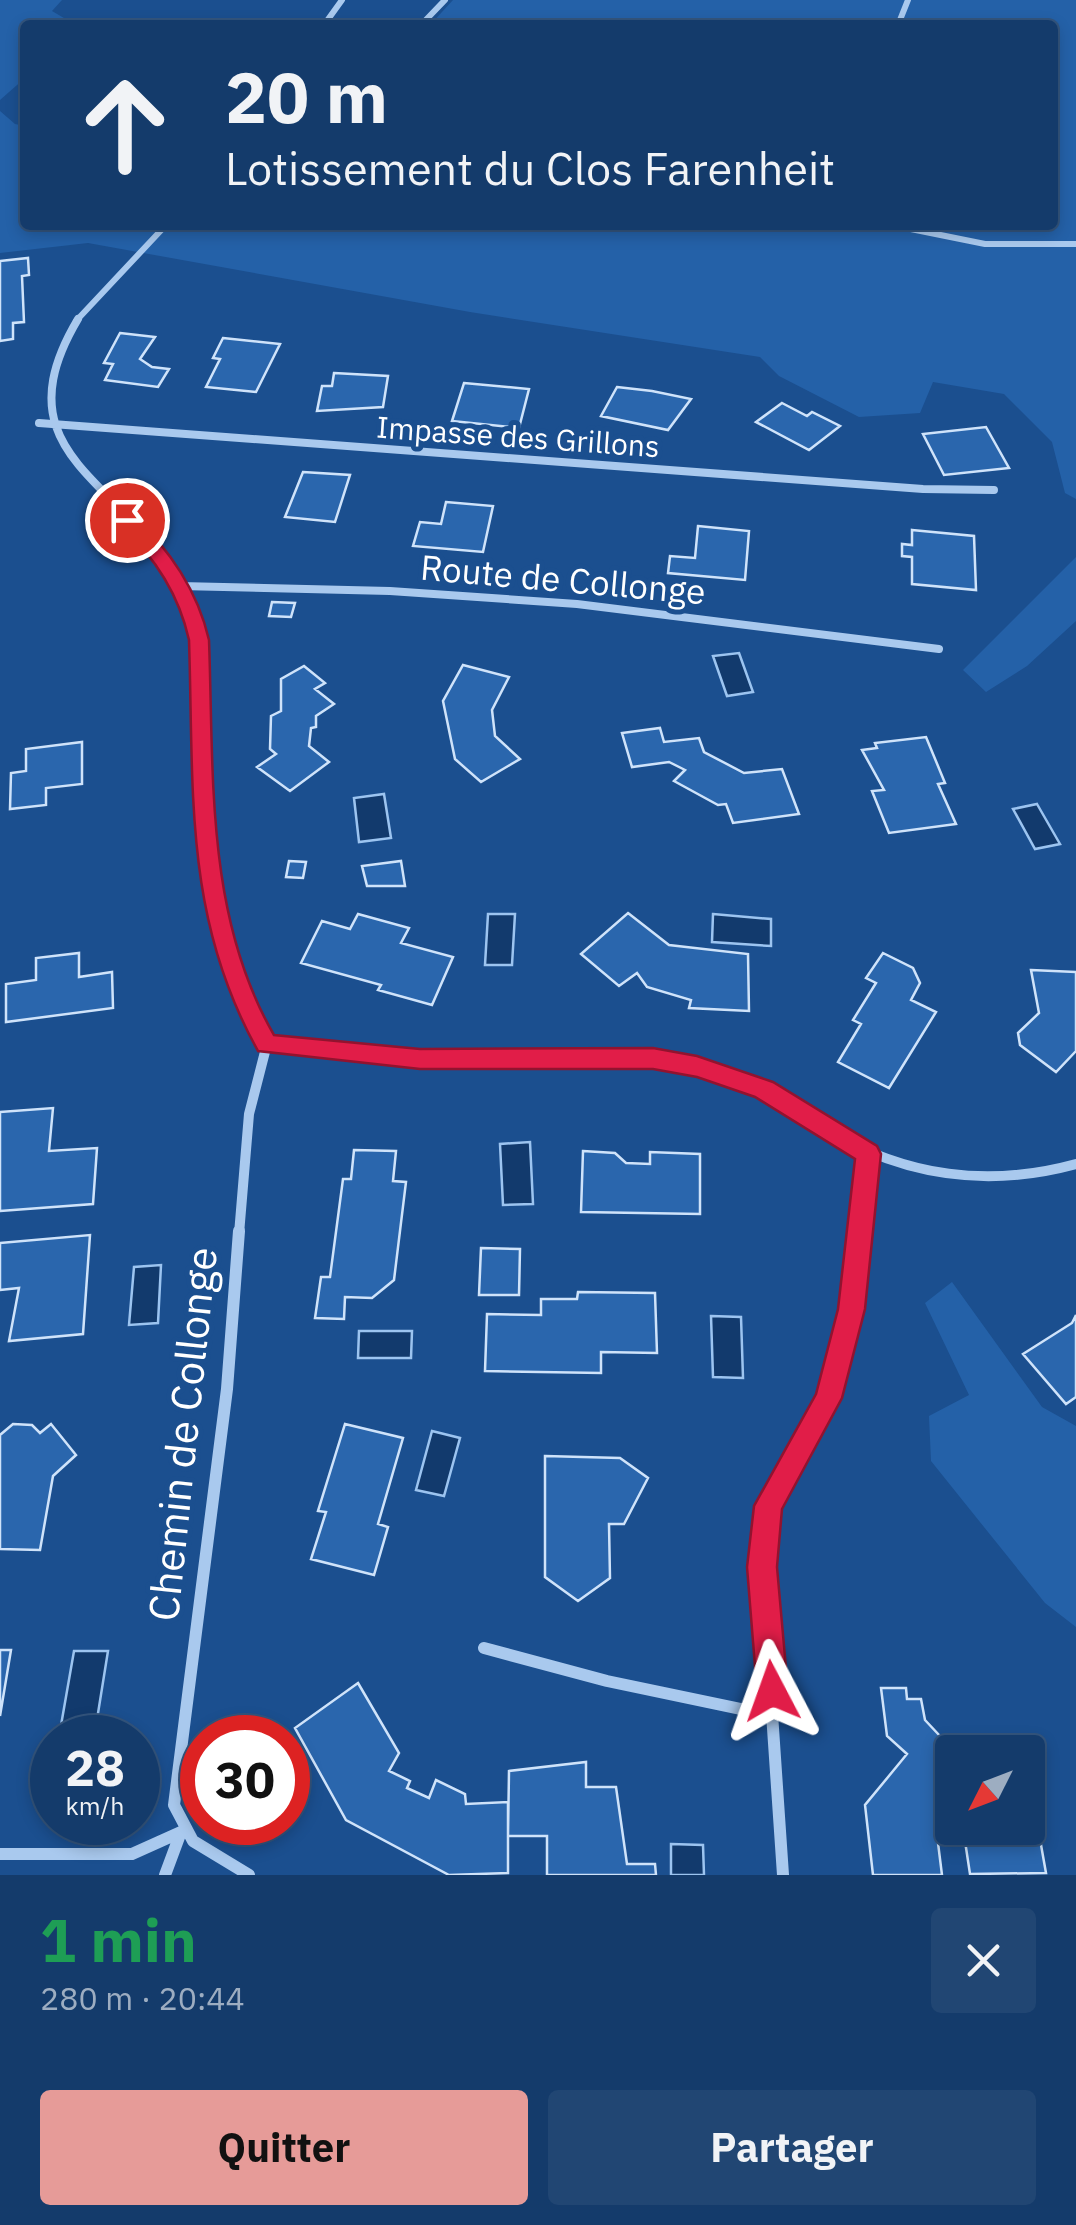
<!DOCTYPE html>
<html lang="fr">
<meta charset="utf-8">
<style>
body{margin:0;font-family:"IBM Plex Sans",sans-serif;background:#214673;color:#f1f3f6;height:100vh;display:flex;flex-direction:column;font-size:38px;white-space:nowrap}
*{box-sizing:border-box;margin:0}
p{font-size:32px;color:#9dadc1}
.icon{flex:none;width:55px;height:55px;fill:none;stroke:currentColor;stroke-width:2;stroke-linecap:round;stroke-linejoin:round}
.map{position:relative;height:1875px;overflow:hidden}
.panel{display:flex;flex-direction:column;background:#143b6b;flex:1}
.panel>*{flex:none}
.guide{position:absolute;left:20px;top:20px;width:1038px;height:210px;border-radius:10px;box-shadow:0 5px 15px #0003,0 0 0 2px #33557e;background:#143b6b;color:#f1f3f6;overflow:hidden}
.needle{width:65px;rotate:228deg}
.fabs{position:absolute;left:935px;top:1735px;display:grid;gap:20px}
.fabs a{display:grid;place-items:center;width:110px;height:110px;border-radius:10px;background:#143b6b;box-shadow:0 5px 15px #0003,0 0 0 2px #33557e;font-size:50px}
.speed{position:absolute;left:30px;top:1715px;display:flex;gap:20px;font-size:50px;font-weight:700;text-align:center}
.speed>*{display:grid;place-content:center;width:130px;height:130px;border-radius:50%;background:#143b6b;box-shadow:0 5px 15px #0003,0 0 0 2px #33557e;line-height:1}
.speed small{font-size:25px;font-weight:400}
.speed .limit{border:15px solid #d22;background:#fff;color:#111}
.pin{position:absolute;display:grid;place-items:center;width:85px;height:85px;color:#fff;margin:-42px;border:5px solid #fff;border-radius:50%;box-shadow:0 2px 10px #0007}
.me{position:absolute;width:110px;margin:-55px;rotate:356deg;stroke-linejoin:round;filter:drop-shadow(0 0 8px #0008)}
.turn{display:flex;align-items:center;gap:35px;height:210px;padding:0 40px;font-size:45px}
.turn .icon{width:130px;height:130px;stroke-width:2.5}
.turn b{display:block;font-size:70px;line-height:85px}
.round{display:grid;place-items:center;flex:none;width:105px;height:105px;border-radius:10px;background:#214673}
.head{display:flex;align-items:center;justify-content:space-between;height:170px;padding:0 40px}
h1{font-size:60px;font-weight:700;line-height:75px;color:#1e9e55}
.action{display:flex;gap:20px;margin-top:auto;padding:20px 40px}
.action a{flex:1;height:115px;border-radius:10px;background:#e69b98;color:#111;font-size:40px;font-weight:700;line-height:115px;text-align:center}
.action a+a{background:#214673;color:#f1f3f6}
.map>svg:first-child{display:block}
.green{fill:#2461a8}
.water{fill:#123a6d;stroke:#9cc4f0;stroke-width:2.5}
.building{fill:#2a66ad;stroke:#cfe3fa;stroke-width:2.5}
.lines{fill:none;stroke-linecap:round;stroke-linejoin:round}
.minor-far3{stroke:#a9c9ee;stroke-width:6}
.minor-far2{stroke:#a9c9ee;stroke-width:8}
.minor-far1{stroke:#a9c9ee;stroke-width:10}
.minor{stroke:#a9c9ee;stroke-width:12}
.route{fill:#e11d48;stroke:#92132f;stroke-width:2.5}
.labels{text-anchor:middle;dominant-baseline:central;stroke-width:10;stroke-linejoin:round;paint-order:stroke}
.far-street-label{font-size:30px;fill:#fff;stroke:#1b4f8f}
.street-label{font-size:35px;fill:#fff;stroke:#1b4f8f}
.near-street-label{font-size:42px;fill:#fff;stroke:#1b4f8f}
</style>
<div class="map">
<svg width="1076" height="1875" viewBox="0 0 1076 1875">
<rect width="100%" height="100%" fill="#1b4f8f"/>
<path class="green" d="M0,0H62L52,11L69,21L25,25V78L0,100Z
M453,0H1076V499L1065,493L1052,442L1004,394L933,382L920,413L859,417L779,376L760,357L470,312L88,243L0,253V111L15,124L25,126V225H1052V25H430Z
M1076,557V621L1027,666L986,692L963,670Z
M952,1282L1042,1407L1076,1426V1627L1045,1603L931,1461L929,1416L969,1395L925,1303Z"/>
<path class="water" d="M739,653L753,692L727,696L713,656Z
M384,794L391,838L359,842L354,798Z
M1037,804L1060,844L1035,849L1013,809Z
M488,914H515L512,965H485Z
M713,914L771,919V946L712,942Z
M530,1142L533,1204L503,1205L500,1144Z
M161,1265L158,1323L129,1325L134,1267Z
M711,1316L741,1317L743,1378L713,1377Z
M359,1331H412L411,1358H358Z
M432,1431L460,1438L444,1496L416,1490Z
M74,1651H108L95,1732L60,1731Z
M671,1844L703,1845L704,1875H671Z"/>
<path class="building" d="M28,258L29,275L22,276L24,322L13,323V339L0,341V261Z
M120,333L155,337L140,359L152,367L169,369L158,387L105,380L113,364L104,363Z
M223,338L280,344L256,392L206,387L220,359L213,358Z
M334,373L388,376L383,407L317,411L322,386H332Z
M464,383L529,389L519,428L452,421Z
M617,387L652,391L691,399L668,430L601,416Z
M782,403L807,416L812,412L840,426L809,450L756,422Z
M986,427L1009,468L944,475L923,434Z
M303,472L350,475L335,522L285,517Z
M446,502L493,506L483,552L413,546L420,522L441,524Z
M698,526L749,531L745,580L668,573L670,556L695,558Z
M912,530L974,536L976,590L912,584V557L902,556V544L912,545Z
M272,602L295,603L291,617L269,616Z
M463,665L509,677L492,710L495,736L520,759L481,782L455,759L443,701Z
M304,666L325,683L315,689L334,704L316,716V727L311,728L309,746L329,762L290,791L257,767L276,754L270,749L271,716L281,711V679Z
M660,728L664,742L699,738L704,752L744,773L782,769L799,814L733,823L726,804L718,805L674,781L685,770L669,762L632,767L622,733Z
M926,737L945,783L938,784L956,824L889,833L872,791L884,790L862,750L877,748L875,743Z
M82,742V784L46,788V805L10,809L11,773L26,771V749Z
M289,861L306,862L303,878L286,877Z
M401,861L405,886H367L362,866Z
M628,913L669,945L748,954L749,1011L689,1008L691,1000L647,987L637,973L619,986L581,954Z
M358,914L409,928L401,943L453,957L432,1005L378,990L381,985L301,963L322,921L350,929Z
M79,953V977L112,972L113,1008L6,1022V984L36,980V958Z
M883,953L913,968L920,983L911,1000L936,1012L889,1088L838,1062L861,1024L853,1020L876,983L866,978Z
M1031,970L1076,972V1051L1056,1072L1020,1045L1018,1033L1039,1013Z
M53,1108L49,1151L97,1148L93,1204L0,1211V1112Z
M354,1150L396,1151L393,1181L406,1182L394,1280L372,1298L345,1297L344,1319L315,1318L321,1277H330L343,1179H351Z
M583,1151L615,1153L626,1163L650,1164V1152L700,1154V1214L581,1212Z
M90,1235L83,1334L9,1341L19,1288L0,1290V1243Z
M481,1248L520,1249L519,1295H479Z
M578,1292L655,1293L657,1353L601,1352V1373L485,1371L487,1314L541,1315V1299H577Z
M1076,1315V1397L1066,1404L1023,1354L1072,1323Z
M13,1424L32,1425L40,1433L51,1424L76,1455L53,1476L40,1550L0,1549V1435Z
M345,1424L403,1438L378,1524L388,1527L374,1575L311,1559L326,1512L318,1511Z
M545,1456L620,1458L648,1478L624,1524H609L610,1578L578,1601L545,1577Z
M0,1650H11L0,1716Z
M358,1683L399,1753L389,1771L410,1781L407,1788L429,1798L436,1780L465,1794L466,1804L508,1802V1873L449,1875L346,1820L295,1728Z
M881,1688H906L907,1699H921L925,1720L955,1752L948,1762L952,1766V1818L937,1835L942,1875H873L865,1805L907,1754L887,1736Z
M586,1762V1787H616L627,1864H655L656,1875H547V1836H508L509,1771Z
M1028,1794H1032L1046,1873L970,1874L963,1828H1028Z"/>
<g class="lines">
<path class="minor-far3" d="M324,25L342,0
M421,25L445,0
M898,25L908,0
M891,225L985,244H1076
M76,321L166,225"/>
<path class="minor-far2" d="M78,319C0,450 113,476 171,570C201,619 200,669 201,725
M39,423L923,489L994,490
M180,586L390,591L577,604L939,649"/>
<path class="minor-far1" d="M201,722C204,836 217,941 267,1044
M267,1044C345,1054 423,1059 502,1059C567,1059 635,1050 699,1067C746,1079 786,1107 828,1131C907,1177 988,1188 1076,1164
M239,1234L249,1114L267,1044
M860,1234L869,1153"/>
<path class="minor" d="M239,1231L227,1389L174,1805L193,1841L249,1875
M484,1648L607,1681L774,1716
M0,1854H132L181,1832
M165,1875L181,1832
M783,1875L762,1567L768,1506L829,1398L851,1309L860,1231"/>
</g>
<path class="route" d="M120,516H133C170,549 198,592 209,640C214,773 205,916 274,1035L420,1049L653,1048L697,1056L773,1082L877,1146L881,1154L865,1309L842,1398L782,1509L777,1567L788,1691L783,1702L772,1706L761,1702L757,1691L747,1567L754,1506L816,1394L838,1309L855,1159L755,1097L697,1077L653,1069H420L258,1051C183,917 194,789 189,640C179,595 154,556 120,525Z"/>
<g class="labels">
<g class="far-street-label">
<text transform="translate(518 436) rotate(4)">Impasse des Grillons</text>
</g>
<g class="street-label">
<text transform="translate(563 579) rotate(5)">Route de Collonge</text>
</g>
<g class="near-street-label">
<text transform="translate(182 1434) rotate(-84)">Chemin de Collonge</text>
</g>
</g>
</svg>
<div class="fabs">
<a><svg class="needle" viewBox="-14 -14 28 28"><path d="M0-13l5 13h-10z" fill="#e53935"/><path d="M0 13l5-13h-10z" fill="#9dadc1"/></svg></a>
</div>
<div class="speed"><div>28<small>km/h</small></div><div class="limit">30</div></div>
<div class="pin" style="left:127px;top:520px;background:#d93025"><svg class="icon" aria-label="arrive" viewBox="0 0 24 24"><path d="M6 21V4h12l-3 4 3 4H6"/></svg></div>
<svg class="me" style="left:772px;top:1691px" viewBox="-20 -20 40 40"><path d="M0-17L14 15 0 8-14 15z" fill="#e11d48" stroke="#fff" stroke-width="4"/></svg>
<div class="guide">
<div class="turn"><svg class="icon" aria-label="ahead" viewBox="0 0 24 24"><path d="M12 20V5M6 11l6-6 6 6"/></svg><div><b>20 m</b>Lotissement du Clos Farenheit</div></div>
</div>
</div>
<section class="panel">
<div class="head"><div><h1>1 min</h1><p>280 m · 20:44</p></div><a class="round"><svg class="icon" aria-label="close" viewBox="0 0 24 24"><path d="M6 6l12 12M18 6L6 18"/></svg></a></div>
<div class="action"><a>Quitter</a><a>Partager</a></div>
</section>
